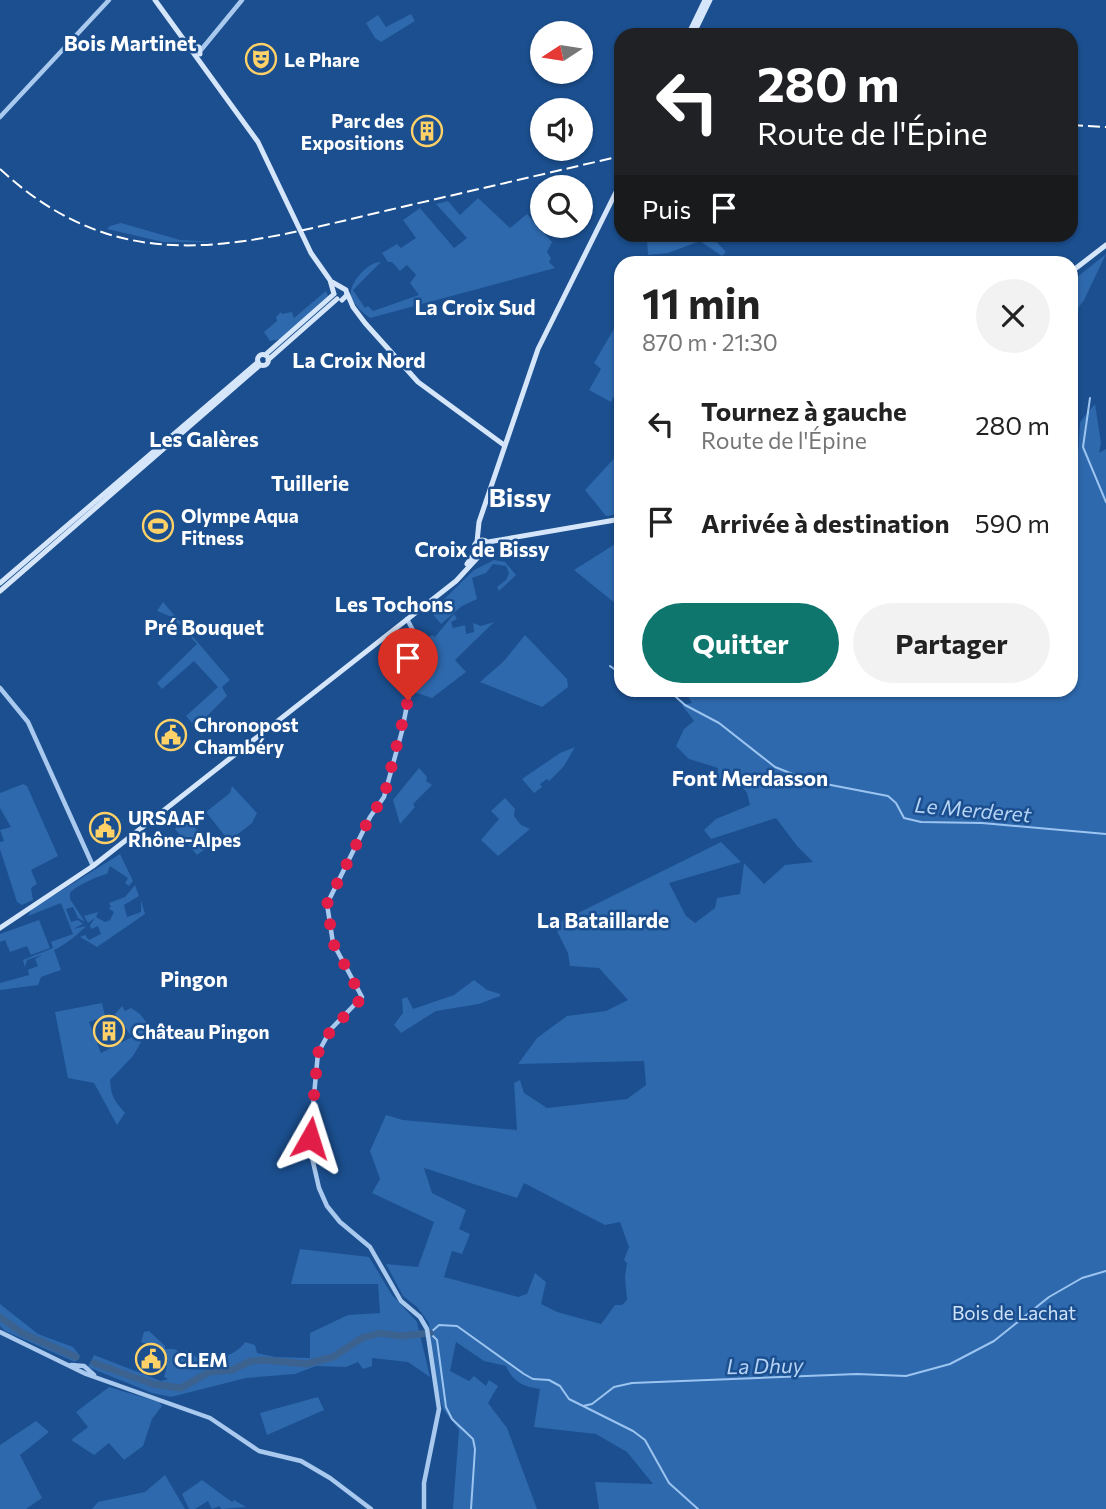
<!DOCTYPE html>
<html lang="fr">
<meta charset="utf-8">
<style>
body{margin:0;font-family:Commissioner,sans-serif;background:#f2f2f2;color:#222;height:100vh;display:flex;flex-direction:column;font-size:26px;white-space:nowrap}
*{box-sizing:border-box;margin:0}
p{font-size:23px;color:#767676}
.icon{flex:none;width:38px;height:38px;fill:none;stroke:currentColor;stroke-width:2;stroke-linecap:round;stroke-linejoin:round}
.map{position:relative;flex:1;overflow:hidden}
.side{position:absolute;left:614px;top:256px;width:464px;height:441px;display:flex;flex-direction:column;background:#fff;border-radius:21px;box-shadow:0 2px 5px #0004}
.side>*{flex:none}
.hud{position:absolute;left:614px;top:28px;width:464px;height:214px;border-radius:21px;box-shadow:0 2px 5px #0004;background:#202124;color:#fff;overflow:hidden}
.needle{width:46px;rotate:258deg}
.buttons{position:absolute;left:530px;top:21px;display:grid;gap:14px}
.buttons a{display:grid;place-items:center;width:63px;height:63px;border-radius:50%;background:#fff;box-shadow:0 2px 5px #0004;font-size:35px}
.pin{position:absolute;display:grid;place-items:center;width:60px;height:60px;color:#fff;margin:-72px -30px;border-radius:50% 50% 50% 0;rotate:-45deg;box-shadow:0 0 7px #0007}
.pin .icon{rotate:45deg}
.me{position:absolute;width:77px;margin:-38px;rotate:6deg;stroke-linejoin:round;filter:drop-shadow(0 0 5px #0008)}
.turn{display:flex;align-items:center;gap:24px;height:147px;padding:0 28px;font-size:32px}
.turn .icon{width:91px;height:91px;stroke-width:2.5}
.turn b{display:block;font-size:49px;line-height:60px}
.then{display:flex;align-items:center;height:66px;padding:0 28px;background:#0003;gap:14px;font-size:26px}
.round{display:grid;place-items:center;flex:none;width:74px;height:74px;border-radius:37px;background:#f2f2f2}
.overview{display:flex;align-items:center;justify-content:space-between;height:119px;padding:0 28px}
h1{font-size:42px;font-weight:700;line-height:52px}
.action{display:flex;gap:14px;margin-top:auto;padding:14px 28px}
.action a{flex:1;height:80px;border-radius:42px;background:#0f766e;color:#fff;font-size:28px;font-weight:700;line-height:80px;text-align:center}
.action a+a{background:#f2f2f2;color:#222}
ul{padding:0;list-style:none}
li{display:flex;align-items:center;gap:21px;height:98px;padding:0 28px}
li div{flex:1}
li b{display:block;font-size:26px}
li em{font-style:normal}
.map>svg:first-child{display:block}
.green{fill:#2e69ad;fill-rule:evenodd}
.lines{fill:none;stroke-linecap:round;stroke-linejoin:round}
.stream{stroke:#9cc4f0;stroke-width:2}
.river{stroke:#3c6290;stroke-width:7}
.tertiary{stroke:#a9c9ee;stroke-width:4.5}
.secondary{stroke:#d6e6fa;stroke-width:5}
.rail{stroke:#fff;stroke-width:2;stroke-dasharray:12 5;stroke-linecap:butt}
.route{stroke:#e11d48;stroke-width:12;stroke-dasharray:0 21.6}
.labels{text-anchor:middle;dominant-baseline:central;stroke-width:5;stroke-linejoin:round;paint-order:stroke}
.poi-label{font-size:19px;font-weight:bold;fill:#fff;stroke:#1b4f8f;text-anchor:start}
.park-label{font-size:19px;fill:#cfe3fa;stroke:#1b4f8f}
.neighbourhood-label{font-size:21px;font-weight:bold;fill:#fff;stroke:#1b4f8f}
.water-label{font-size:21px;font-style:italic;fill:#b5d3f5;stroke:#1b4f8f}
.district-label{font-size:26px;font-weight:bold;fill:#fff;stroke:#1b4f8f}
</style>
<div class="map">
<svg width="1106" height="1509" viewBox="0 0 1106 1509">
<rect width="100%" height="100%" fill="#1b4f8f"/>
<path class="green" d="M411,14L415,21L381,42L375,38L366,23L378,15L386,27Z
M478,198L510,228L527,214L552,242L547,252L551,258L549,262L555,268L370,318C363,313 354,305 351,297C348,283 369,261 381,262L353,290L365,308L368,306L373,311L419,295L410,283L416,275L407,265L400,271L392,262H388L382,253L397,244L401,248L416,238L403,220L420,208L454,248L467,238L436,204L448,201L460,215Z
M121,223L180,240L215,242H163L107,229L110,226Z
M709,234L726,252L722,256L700,241L668,253L648,255L647,238Z
M1106,254L1084,300L1071,318V282Z
M326,291L328,296L280,339L270,341L264,332L277,321L276,317L281,312L282,314L292,312L294,318Z
M621,317V395L616,392L611,402L589,390L601,369L594,363Z
M1095,404L1101,443L1099,453L1106,449V1509H599L595,1482L653,1484L627,1452L596,1434L534,1427L540,1389C523,1387 513,1382 506,1366L484,1361L456,1342L450,1371L469,1381L474,1376L486,1386L489,1380L498,1386L488,1403L507,1428L537,1509H453L459,1430L443,1409L435,1380L429,1323L417,1307L403,1296L386,1264L418,1267L434,1222L372,1193L380,1179L370,1151L386,1115L403,1120L517,1130L514,1083L520,1080L524,1093L547,1108L627,1099L646,1085L644,1061L518,1064L537,1038L567,1016L606,1011L628,1000L599,968L570,966L568,953L554,925L721,842L741,862L669,883L686,916L695,923L715,908L717,898L740,894L744,863L764,884L785,865L813,862L797,846L776,818L711,839L704,830L716,819L750,805L747,793L739,782L717,779L718,768L689,759L676,746L684,729L694,721L682,705L692,703L684,690H1071V472L1077,468L1080,422ZM424,1168L517,1198L524,1183L605,1225L620,1222L629,1247L624,1260L627,1263L625,1277L627,1300L622,1305H615L601,1324L557,1312L541,1304L546,1282L535,1273L527,1294L518,1297L444,1277L452,1251L462,1254L470,1234L459,1229L466,1210L432,1193Z
M621,451V514L606,516L585,490Z
M620,541L621,542V608L574,570Z
M494,560L505,562L516,575L499,591L497,587L506,580L509,573L506,566L493,564L486,573L472,578L477,599L462,606L441,624L431,612L474,570Z
M163,602L230,680L222,687L227,696L200,723V732L186,716L218,687L194,661L162,689L157,683L197,644L172,617L157,611Z
M454,614L457,619L451,622L453,628L465,625L466,634L474,632L473,623L481,626L494,622L455,660L466,672L432,698L414,692L422,643L432,635L435,637Z
M525,635L567,679L568,687L542,707L480,682L504,661Z
M575,747L564,766L549,781L547,779L540,784L542,787L534,793L522,779L560,753Z
M419,768L427,777L426,781L432,785L413,804L415,807L400,824L393,800Z
M23,784L27,786L58,856L31,870L37,884L31,888L33,900L22,905L17,902L0,849V842L4,841L0,830L11,827L0,808V793Z
M232,786L257,813L252,823L229,841L206,812L230,793Z
M505,798L515,809L514,816L521,825L530,829L498,856L481,840L499,819L491,811Z
M190,821L209,846L197,855L175,829L180,823Z
M120,854L133,881L129,886L125,883L128,878L110,866L107,874C96,877 77,885 70,893V899L85,922L78,918L73,907L66,909L71,922L78,920L83,924L73,929L86,926C80,933 62,947 54,950L61,970L41,977L38,985L0,990V983L29,975L28,970L38,966L35,959L42,955L27,960L25,967L23,960L53,948L51,942L73,934L61,903L28,916L32,909Z
M135,885L139,896L124,905L127,917L141,912V900L145,914L97,947L80,937L85,935L89,940L101,934L98,926L91,929L90,925L95,918L88,923L84,916L98,912L96,917L105,922L110,920L114,912L108,908L111,907L109,903L125,897Z
M39,920L50,948L31,955L27,946L10,952L5,940L0,942V934Z
M474,980L487,990L500,994V996L479,1004L436,1011L401,1033L394,1025L403,1013L402,999L407,997L413,1009L454,995Z
M102,1003L105,1016L89,1022L101,1053L132,1037L115,1014L122,1006L125,1011L131,1008L140,1014L150,1027L133,1056L110,1080C111,1097 115,1101 125,1113L117,1125L94,1083L68,1078L55,1012Z
M300,1249L369,1257L392,1295L417,1322L430,1377L408,1362L372,1358V1366L363,1369L358,1362L346,1367L316,1366L295,1374L246,1378L171,1397L152,1393L88,1367L94,1355L161,1381L168,1379L164,1377L167,1366L164,1365L168,1360L162,1358L164,1350L141,1342L144,1332L149,1331L165,1346V1349H174L185,1354L186,1350C191,1353 197,1358 202,1359C216,1361 238,1354 245,1342L255,1345L257,1353L275,1357L310,1358V1333L348,1315L380,1313L378,1284H291Z
M0,1304L38,1334L73,1347L80,1356L75,1362L5,1331L0,1326Z
M109,1387L159,1402L162,1406L152,1419L143,1446L124,1460L109,1443L94,1455L71,1440L88,1427L76,1412Z
M318,1397L324,1410L267,1435L260,1413Z
M36,1421L49,1432L20,1455L42,1498L26,1509H0V1445Z
M165,1475L185,1509H92L98,1502L145,1492Z
M202,1480L232,1502L234,1500L246,1507L222,1509L219,1506L212,1509L208,1501L195,1509H189L182,1494Z"/>
<g class="lines">
<path class="stream" d="M1090,398L1083,447L1106,502
M610,666L621,674
M668,690L685,705L719,723L775,767L810,781L888,796L896,803L904,818L921,822L982,823L1106,834
M583,1406L592,1404L614,1387L632,1383L857,1374L906,1376L950,1364L994,1341L1049,1297L1082,1278L1106,1271
M471,1509L475,1449L473,1439L452,1419L446,1407L437,1340L430,1333L439,1325L457,1326L524,1374L533,1379L549,1380L560,1386L569,1399L633,1431L645,1440L669,1483L698,1509"/>
<path class="river" d="M0,1317L22,1333L76,1357
M94,1363L153,1384L181,1388L209,1372L232,1370L251,1361L265,1360L306,1364L333,1357L362,1338L380,1333L401,1336L430,1333"/>
<path class="tertiary" d="M201,50L242,0
M0,117L109,0
M407,619L416,636L418,648L402,731L384,797L370,817L327,904L333,943L362,997L331,1029L318,1053L311,1127V1153L319,1188L327,1206L340,1222L370,1247L401,1301L420,1317L427,1329L439,1409L424,1483V1509
M0,688L28,722L93,866
M0,1332L86,1374L210,1418L259,1451L301,1461L330,1478L371,1509
M71,1365L84,1366L94,1375"/>
<path class="secondary" d="M155,0L258,142L311,253L330,280L334,294
M688,35L705,0
M693,35L710,0
M186,42L199,47L200,54
M1071,272L1106,245
M332,282L346,290L347,295L342,300
M347,293L353,307L365,323L418,382L504,445
M257.5 360a5.5 5.5 0 1 1 11 0a5.5 5.5 0 1 1-11 0Z
M265,355L334,294
M268,360L337,299
M474 548a8 8 0 1 1 16 0a8 8 0 1 1-16 0Z
M477,542L479,522L538,349L621,182
M488,542L621,519
M467,564L476,551
M0,583L258,362
M0,591L260,365
M0,928L93,866L456,581L480,555"/>
<path class="rail" d="M1071,125L1106,127
M0,169C124,284 243,244 389,210C466,192 544,174 621,156"/>
</g>
<g class="lines">
<path class="route" d="M310,1138L318,1053L331,1030L362,998L333,943L327,904L370,817L384,797L408,700"/>
</g>
<defs>
<g id="theatre-ring" transform="scale(1.575)"><circle r="9.5" fill="#1b4f8f" stroke="#ffd166" stroke-width="1.5"/><path d="M-5-5.5Q0-4 5-5.5V0Q5 5 0 6Q-5 5-5 0ZM-3.3-2.5H-1v1.5H-3.3ZM1-2.5H3.3v1.5H1ZM-2.8 1Q0 5.5 2.8 1Z" fill="#ffd166"/></g>
<g id="building-ring" transform="scale(1.575)"><circle r="9.5" fill="#1b4f8f" stroke="#ffd166" stroke-width="1.5"/><path d="M-4-6H4V6H1V3H-1V6H-4ZM-2.5-4.3h1.7v1.8h-1.7ZM.8-4.3h1.7v1.8H.8ZM-2.5-1h1.7V.8h-1.7ZM.8-1h1.7V.8H.8Z" fill="#ffd166"/></g>
<g id="stadium-ring" transform="scale(1.575)"><circle r="9.5" fill="#1b4f8f" stroke="#ffd166" stroke-width="1.5"/><path d="M0-5a6.5 5 0 1 0 0 10a6.5 5 0 1 0 0-10ZM-3.5-1.8h7v3.6h-7Z" fill="#ffd166"/></g>
<g id="civic-ring" transform="scale(1.575)"><circle r="9.5" fill="#1b4f8f" stroke="#ffd166" stroke-width="1.5"/><path d="M-.6-6.5H3V-4.5H.6V-3L4-1V1h2V6H-6V1h2V-1L-.6-3ZM-1.2 2.5V6h2.4V2.5Z" fill="#ffd166"/></g>
</defs>
<g fill-rule="evenodd">
<use href="#theatre-ring" x="261" y="59"/>
<use href="#building-ring" x="427" y="131"/>
<use href="#stadium-ring" x="158" y="526"/>
<use href="#civic-ring" x="171" y="735"/>
<use href="#civic-ring" x="105" y="828"/>
<use href="#building-ring" x="109" y="1031"/>
<use href="#civic-ring" x="151" y="1359"/>
</g>
<g class="labels">
<g class="poi-label">
<text x="284" y="59">Le Phare</text>
<text x="404" y="120" text-anchor="end">Parc des<tspan x="404" dy="22">Expositions</tspan></text>
<text x="181" y="515">Olympe Aqua<tspan x="181" dy="22">Fitness</tspan></text>
<text x="194" y="724">Chronopost<tspan x="194" dy="22">Chambéry</tspan></text>
<text x="128" y="817">URSAAF<tspan x="128" dy="22">Rhône-Alpes</tspan></text>
<text x="132" y="1031">Château Pingon</text>
<text x="174" y="1359">CLEM</text>
</g>
<g class="park-label">
<text x="1014" y="1312">Bois de Lachat</text>
</g>
<g class="neighbourhood-label">
<text x="130" y="42">Bois Martinet</text>
<text x="475" y="306">La Croix Sud</text>
<text x="359" y="359">La Croix Nord</text>
<text x="204" y="438">Les Galères</text>
<text x="310" y="482">Tuillerie</text>
<text x="482" y="548">Croix de Bissy</text>
<text x="394" y="603">Les Tochons</text>
<text x="204" y="626">Pré Bouquet</text>
<text x="750" y="777">Font Merdasson</text>
<text x="603" y="919">La Bataillarde</text>
<text x="194" y="978">Pingon</text>
</g>
<g class="water-label">
<text transform="translate(973 809) rotate(5)">Le Merderet</text>
<text transform="translate(765 1365) rotate(-1)">La Dhuy</text>
</g>
<g class="district-label">
<text x="520" y="496">Bissy</text>
</g>
</g>
</svg>
<div class="buttons">
<a><svg class="needle" viewBox="-14 -14 28 28"><path d="M0-13l5 13h-10z" fill="#e53935"/><path d="M0 13l5-13h-10z" fill="#767676"/></svg></a>
<a><svg class="icon" aria-label="sound" viewBox="0 0 24 24"><path d="M4 9h4l5-4v14l-5-4H4zM17 9q2 3 0 6"/></svg></a>
<a><svg class="icon" aria-label="search" viewBox="0 0 24 24"><circle cx="10" cy="10" r="6"/><path d="M15 15l6 6"/></svg></a>
</div>
<div class="pin" style="left:408px;top:700px;background:#d93025"><svg class="icon" aria-label="arrive" viewBox="0 0 24 24"><path d="M6 21V4h12l-3 4 3 4H6"/></svg></div>
<svg class="me" style="left:310px;top:1138px" viewBox="-20 -20 40 40"><path d="M0-17L14 15 0 8-14 15z" fill="#e11d48" stroke="#fff" stroke-width="4"/></svg>
<div class="hud">
<div class="turn"><svg class="icon" aria-label="left" viewBox="0 0 24 24"><path d="M17 20v-9H6M10 6l-5 5 5 5"/></svg><div><b>280 m</b>Route de l'Épine</div></div>
<div class="then">Puis<svg class="icon" aria-label="arrive" viewBox="0 0 24 24"><path d="M6 21V4h12l-3 4 3 4H6"/></svg></div>
</div>
<section class="side">
<div class="overview"><div><h1>11 min</h1><p>870 m · 21:30</p></div><a class="round"><svg class="icon" aria-label="close" viewBox="0 0 24 24"><path d="M6 6l12 12M18 6L6 18"/></svg></a></div>
<ul>
<li><svg class="icon" aria-label="left" viewBox="0 0 24 24"><path d="M17 20v-9H6M10 6l-5 5 5 5"/></svg><div><b>Tournez à gauche</b><p>Route de l'Épine</p></div><em>280 m</em></li>
<li><svg class="icon" aria-label="arrive" viewBox="0 0 24 24"><path d="M6 21V4h12l-3 4 3 4H6"/></svg><div><b>Arrivée à destination</b></div><em>590 m</em></li>
</ul>
<div class="action"><a>Quitter</a><a>Partager</a></div>
</section>
</div>
